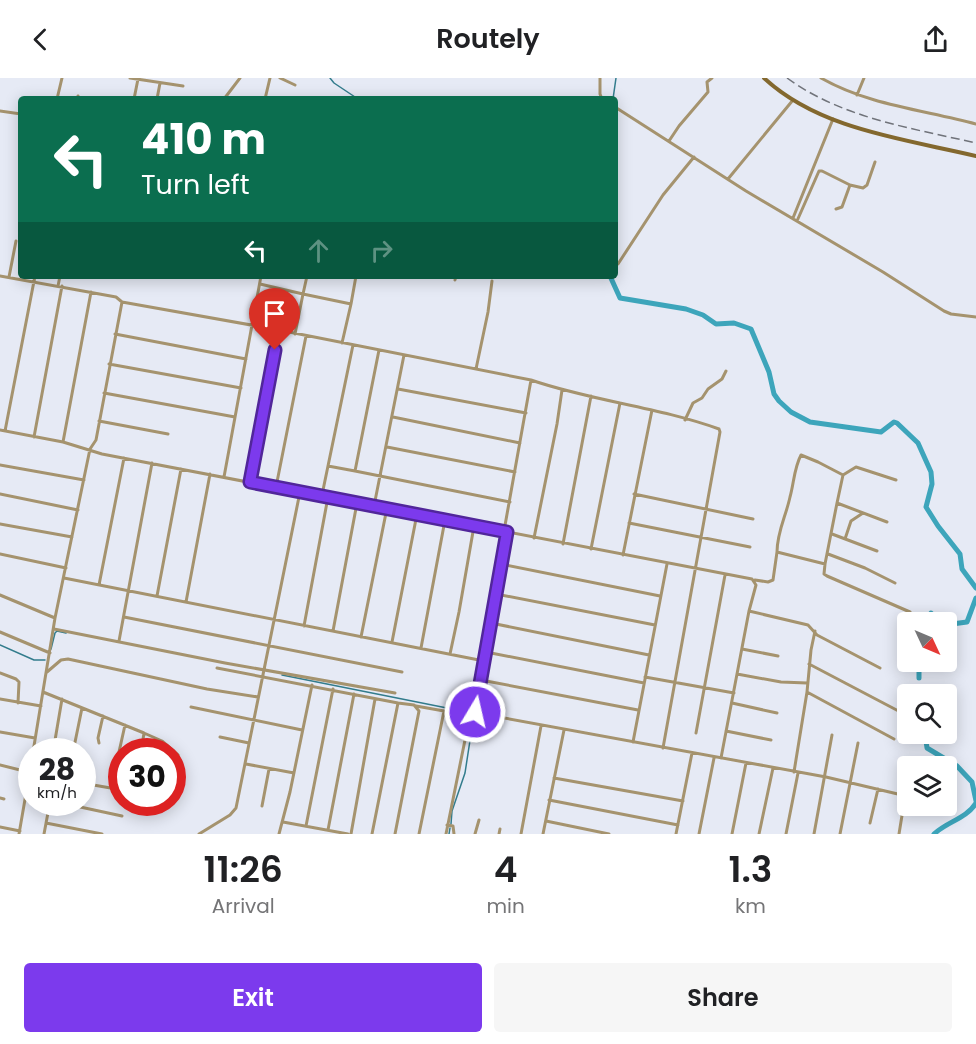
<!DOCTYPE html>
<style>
body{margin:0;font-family:Poppins,sans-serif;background:#f6f6f6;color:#202124;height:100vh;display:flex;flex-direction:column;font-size:22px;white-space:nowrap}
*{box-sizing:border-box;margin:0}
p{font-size:20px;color:#757577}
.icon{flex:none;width:33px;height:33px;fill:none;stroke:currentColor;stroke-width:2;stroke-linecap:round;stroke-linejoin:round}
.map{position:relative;height:756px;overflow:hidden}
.drawer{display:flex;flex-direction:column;background:#fff;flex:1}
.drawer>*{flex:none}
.hud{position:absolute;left:18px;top:18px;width:600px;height:183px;border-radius:6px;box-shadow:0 3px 15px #0003;background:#0b6e4f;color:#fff;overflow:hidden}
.needle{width:39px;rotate:134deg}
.tools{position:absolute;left:897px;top:534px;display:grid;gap:12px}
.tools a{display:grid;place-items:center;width:60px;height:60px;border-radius:6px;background:#fff;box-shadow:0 3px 15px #0003;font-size:30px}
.speed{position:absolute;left:18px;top:660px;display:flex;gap:12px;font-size:30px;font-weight:700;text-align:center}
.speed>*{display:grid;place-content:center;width:78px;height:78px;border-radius:50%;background:#fff;box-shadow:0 3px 15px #0003;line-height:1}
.speed small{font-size:15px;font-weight:400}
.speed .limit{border:9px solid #d22;background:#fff;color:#111}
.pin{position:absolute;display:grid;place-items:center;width:51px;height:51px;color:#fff;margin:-62px -26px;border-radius:50% 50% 50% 0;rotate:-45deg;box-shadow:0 0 6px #0007}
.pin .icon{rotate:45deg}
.me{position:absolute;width:66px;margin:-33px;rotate:9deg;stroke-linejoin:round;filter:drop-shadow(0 0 4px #0008)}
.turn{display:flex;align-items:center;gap:21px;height:126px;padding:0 24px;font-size:27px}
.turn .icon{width:78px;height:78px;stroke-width:2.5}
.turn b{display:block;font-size:42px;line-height:51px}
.lanes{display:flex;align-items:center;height:57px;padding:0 24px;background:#0003;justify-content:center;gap:30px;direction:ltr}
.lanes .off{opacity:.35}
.eta{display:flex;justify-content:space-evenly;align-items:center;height:102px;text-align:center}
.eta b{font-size:36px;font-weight:600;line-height:42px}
.action{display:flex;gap:12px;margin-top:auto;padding:12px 24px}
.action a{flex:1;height:69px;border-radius:6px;background:#7c3aed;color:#fff;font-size:24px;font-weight:600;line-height:69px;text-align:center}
.action a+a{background:#f6f6f6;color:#202124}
header{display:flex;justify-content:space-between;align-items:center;height:78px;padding:0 24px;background:#fff;font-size:27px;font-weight:600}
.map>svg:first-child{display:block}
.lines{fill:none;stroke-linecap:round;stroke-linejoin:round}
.stream{stroke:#327c8c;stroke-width:1.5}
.river{stroke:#3da5bb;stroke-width:5}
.street{stroke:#a5936e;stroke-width:3}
.secondary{stroke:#83682e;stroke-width:4}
.rail{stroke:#70737a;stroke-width:1.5;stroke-dasharray:9 4.5;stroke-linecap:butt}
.route-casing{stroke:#51269a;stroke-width:15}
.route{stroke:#7c3aed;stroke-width:10}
</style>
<header><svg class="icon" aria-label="back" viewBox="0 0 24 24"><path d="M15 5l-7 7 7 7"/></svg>Routely<svg class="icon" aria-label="share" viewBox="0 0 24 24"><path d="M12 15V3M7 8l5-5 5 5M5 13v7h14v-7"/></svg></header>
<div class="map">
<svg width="976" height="756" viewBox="0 0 976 756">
<rect width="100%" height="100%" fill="#e6eaf5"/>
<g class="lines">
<path class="stream" d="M330,0L334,5L358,21
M613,21L616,0
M0,567L34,582H45
M51,571L55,555L57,553L66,555
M282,597L462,633
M468,637L470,639
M451,746L452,733L465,695L473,643
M449,756L450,750"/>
<path class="river" d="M610,198L620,220L686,231L703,237L716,246L734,245L751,251L769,294L774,316L779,323L791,334L810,344L881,354L894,344L897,345L918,365L931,394L932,406L926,429L938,448L960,476L962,491L976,510
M926,544L931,535L940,543L946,544
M946,545L952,546L967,544L976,520
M919,584V600
M925,656L927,670L957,688L972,704L976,723
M934,756C948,743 966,741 976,725"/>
<path class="street" d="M130,0L183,8
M280,0L295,7
M600,0V16L602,21
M821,0C868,27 924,32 976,46
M857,17L864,0
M57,21L62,0
M77,21L78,18
M134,21L138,1
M157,21L160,5
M224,21L240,0
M265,21L270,0
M615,29L746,113L883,194L944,233L951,236L976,239
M0,33L21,36
M669,63L679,48L708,14L707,4L712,0
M728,101L793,22
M836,131L842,129L850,107
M793,140L833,41
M797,143L819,93H822L850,107L863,110L867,107L875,84
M618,186L663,117L694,79
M0,198L116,219L122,224L279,252L531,302C592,323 658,329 719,351L720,354L663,670
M9,199L16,163
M455,202L456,198
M260,206L303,216L307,198
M58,208L60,198
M351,226L356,198
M115,256L246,281
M295,256L303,216L351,226L342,265
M109,286L241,310
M476,291L488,234L492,203
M398,311L526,335
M104,315L235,339
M393,339L520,365
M685,342L693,325L702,320L708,311L722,301L726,293
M99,343L168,356
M0,352L63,364L102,376L752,501L756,507L749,533L721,680
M5,353L35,198
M34,359L62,208
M63,364L91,214
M387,369L515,394
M0,387L84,402
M328,388L355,393L379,272
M355,393L510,424
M224,399L261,198
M250,404L279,252
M276,409L306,258
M0,416L78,432
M634,416L753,441
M322,417L353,267
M837,425L843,397
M374,428L404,277
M629,445L750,469
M0,446L72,459
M504,453L531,302
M507,454L477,623V635L826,699L902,717L905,719L899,756
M832,456L877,473
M534,460L557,346L562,312
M845,461L851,443L863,435
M563,466L591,318
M591,471L620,325
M777,474C777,454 786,438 790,419C794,405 794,390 801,377L818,384L843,397L856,389L896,402
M0,476L66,490
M828,476L865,490L895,505
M623,477L652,332
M501,486L660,518
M825,486L824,496L827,498L910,534
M64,500L484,583
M755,502L768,504L773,502L777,474L825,486L837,425L887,444
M99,507L124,380
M496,516L655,547
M0,517L55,540
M157,518L181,391
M186,524L210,396
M749,533L808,547L817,557L880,590
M124,539L402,594
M491,545L649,577
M304,548L328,419
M54,551L225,585L395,615
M333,553L357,425
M0,554L50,575
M361,559L387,430
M119,563L152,385
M392,564L417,436
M421,570L445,442
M742,571L778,578
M486,574L644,605
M450,576L459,534L474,448
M809,586L908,638
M217,590L398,625L372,756
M47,594L61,582L68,581L207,611L258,619
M0,595L16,601L19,604L18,625
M737,596L781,604L807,605
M645,599L734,615
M481,602L638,632
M43,614L144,655L162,663L178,677
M807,614L894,661
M0,621L41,628
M732,625L777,635
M416,628L444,633L475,635
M191,629L302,652
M726,653L771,662
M0,654L35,660
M696,655L725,497
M220,659L249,665
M633,664L667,486
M99,665L98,660L103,638
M33,674L55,540L90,371L96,362L122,224
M53,674L62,621
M73,674L82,630
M141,674L144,655
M246,686L294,695
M0,687L32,695
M794,694L807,614L811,572L815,553
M554,700L683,723
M82,705L122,712
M111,710L125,647
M0,720L4,721
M549,722L678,747
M57,724L122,738
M262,728L269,691
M546,743L609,756
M283,744L348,756
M46,745L102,756
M870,745L878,711
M447,747L453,748L454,756
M306,748L333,611
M0,749L20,753
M328,752L354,616
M19,756L32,681
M44,756L50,724
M199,756L230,737L236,730L300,414
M279,756L290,714L312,607
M351,756L375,621
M395,756L419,633L414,627L398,625
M419,756L444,633
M446,756L465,662L474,635
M475,756L479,742
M499,756L500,751
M521,756L541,648
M543,756L564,652
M676,756L692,675
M699,756L714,680
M732,756L746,685
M759,756L773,690
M786,756L798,695
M814,756L832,657
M840,756L858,665"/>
<path class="secondary" d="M764,0C820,52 905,61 976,78"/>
<path class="rail" d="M787,0C842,40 911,50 976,65"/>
</g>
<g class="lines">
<g class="route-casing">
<path id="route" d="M275,272L250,404L507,454L475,634"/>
</g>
<use href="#route" class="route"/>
</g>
</svg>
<div class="tools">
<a><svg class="needle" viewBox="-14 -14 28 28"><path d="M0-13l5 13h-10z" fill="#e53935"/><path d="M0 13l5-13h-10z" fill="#757577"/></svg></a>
<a><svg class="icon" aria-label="search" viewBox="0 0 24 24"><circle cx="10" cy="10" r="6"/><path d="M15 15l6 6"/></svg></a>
<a><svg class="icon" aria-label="layers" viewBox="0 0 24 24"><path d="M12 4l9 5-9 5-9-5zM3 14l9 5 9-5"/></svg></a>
</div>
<div class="speed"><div>28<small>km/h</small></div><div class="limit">30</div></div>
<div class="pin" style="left:275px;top:272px;background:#d93025"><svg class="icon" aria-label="arrive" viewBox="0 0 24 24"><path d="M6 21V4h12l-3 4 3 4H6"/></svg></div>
<svg class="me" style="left:475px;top:634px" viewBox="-20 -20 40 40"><circle r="17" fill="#7c3aed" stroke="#fff" stroke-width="3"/><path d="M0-11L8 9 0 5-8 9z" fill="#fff"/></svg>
<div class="hud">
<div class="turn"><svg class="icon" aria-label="left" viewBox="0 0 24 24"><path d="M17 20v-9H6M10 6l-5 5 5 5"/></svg><div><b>410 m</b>Turn left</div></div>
<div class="lanes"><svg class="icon" aria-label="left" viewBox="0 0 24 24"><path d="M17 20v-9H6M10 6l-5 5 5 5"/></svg><svg class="icon off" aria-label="ahead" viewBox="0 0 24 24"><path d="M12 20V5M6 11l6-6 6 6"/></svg><svg class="icon off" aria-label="right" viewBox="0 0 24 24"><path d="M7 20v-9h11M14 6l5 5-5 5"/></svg></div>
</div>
</div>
<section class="drawer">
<div class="eta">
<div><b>11:26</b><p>Arrival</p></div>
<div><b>4</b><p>min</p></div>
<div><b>1.3</b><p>km</p></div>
</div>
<div class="action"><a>Exit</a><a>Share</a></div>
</section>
